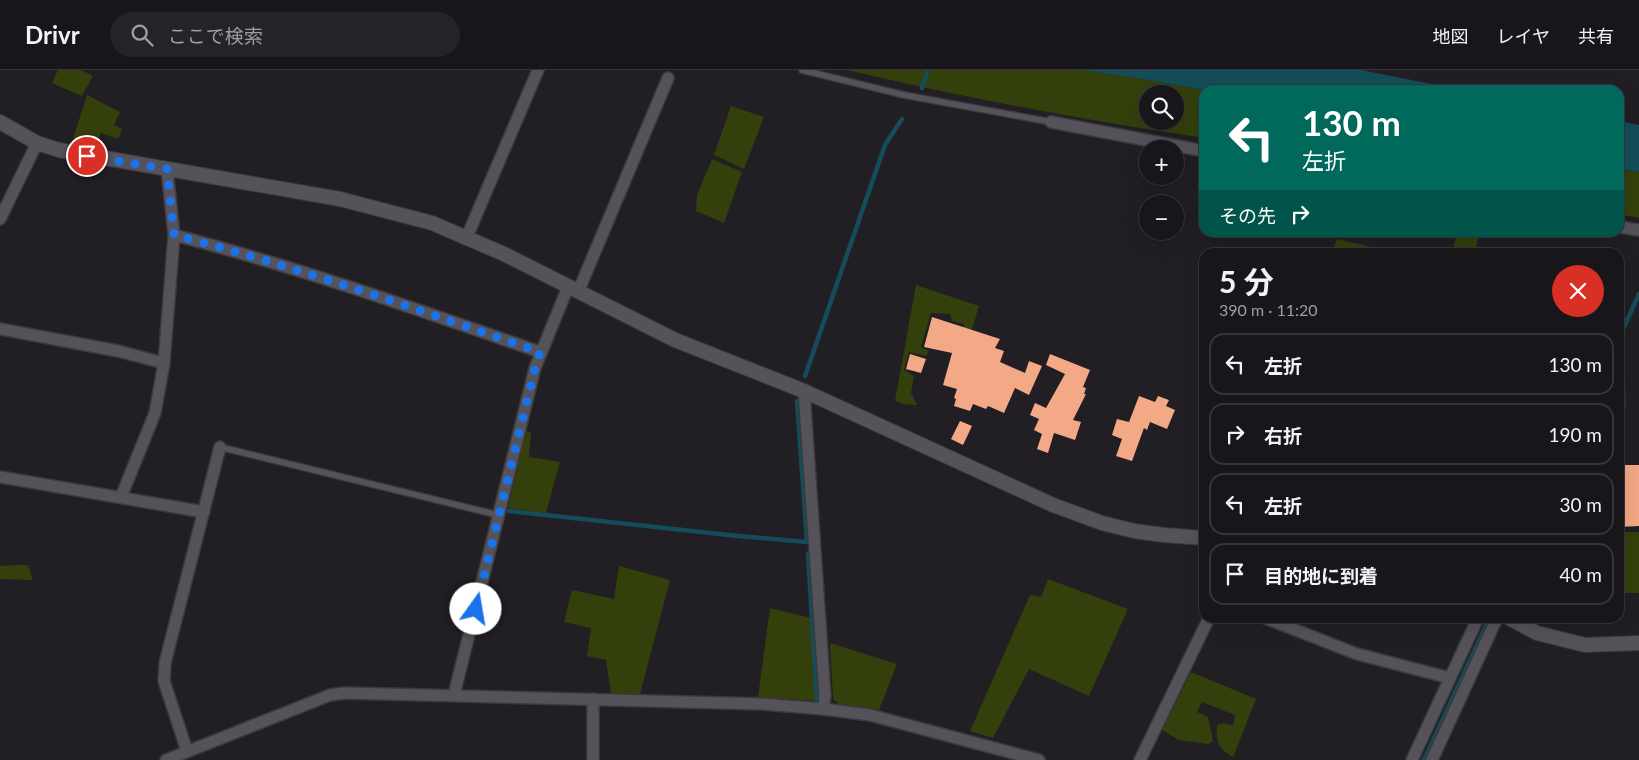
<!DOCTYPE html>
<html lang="ja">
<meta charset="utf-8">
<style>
body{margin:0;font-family:Lato,"Noto Sans JP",sans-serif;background:#262328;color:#f1f3f6;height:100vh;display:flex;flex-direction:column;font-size:19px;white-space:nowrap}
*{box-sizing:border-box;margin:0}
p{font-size:16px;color:#9f9fa3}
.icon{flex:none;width:28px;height:28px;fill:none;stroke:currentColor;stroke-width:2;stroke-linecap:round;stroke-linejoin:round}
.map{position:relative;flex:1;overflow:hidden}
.details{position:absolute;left:1199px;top:178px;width:425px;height:375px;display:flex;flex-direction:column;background:#19161b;border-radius:15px;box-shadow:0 5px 20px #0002,0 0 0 1px #37353a}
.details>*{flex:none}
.banner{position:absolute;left:1199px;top:15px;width:425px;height:152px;border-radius:15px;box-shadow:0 5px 20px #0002,0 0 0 1px #37353a;background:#00695c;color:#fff;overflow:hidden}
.controls{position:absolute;left:1139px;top:15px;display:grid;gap:10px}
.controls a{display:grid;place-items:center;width:45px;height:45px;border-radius:50%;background:#19161b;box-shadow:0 5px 20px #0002,0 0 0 1px #37353a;font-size:25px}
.pin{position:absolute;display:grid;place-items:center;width:42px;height:42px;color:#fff;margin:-21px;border:2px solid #fff;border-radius:50%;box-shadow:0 1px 5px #0007}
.me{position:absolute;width:55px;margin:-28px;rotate:13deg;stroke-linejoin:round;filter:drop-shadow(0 0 4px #0008)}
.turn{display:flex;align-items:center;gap:18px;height:105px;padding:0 20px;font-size:22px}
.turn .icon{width:65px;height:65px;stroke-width:2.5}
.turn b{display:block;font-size:35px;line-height:42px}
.then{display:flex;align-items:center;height:48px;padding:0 20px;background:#0003;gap:10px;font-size:19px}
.round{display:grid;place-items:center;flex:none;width:52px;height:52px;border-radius:26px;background:#262328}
.overview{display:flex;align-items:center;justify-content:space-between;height:85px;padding:0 20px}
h1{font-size:30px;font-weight:700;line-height:38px}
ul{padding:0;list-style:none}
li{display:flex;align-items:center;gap:15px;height:62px;margin:0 10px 8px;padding:0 10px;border:2px solid #37353a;border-radius:15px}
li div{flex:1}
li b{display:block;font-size:19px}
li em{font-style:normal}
header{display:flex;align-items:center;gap:30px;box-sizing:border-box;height:70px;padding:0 25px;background:#19161b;border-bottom:1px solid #37353a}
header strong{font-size:24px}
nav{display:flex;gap:28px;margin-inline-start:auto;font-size:18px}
.search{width:350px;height:45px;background:#262328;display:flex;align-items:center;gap:12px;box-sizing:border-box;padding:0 18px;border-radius:28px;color:#9f9fa3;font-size:19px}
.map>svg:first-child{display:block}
.green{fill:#33400c;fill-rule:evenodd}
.water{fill:#144d59}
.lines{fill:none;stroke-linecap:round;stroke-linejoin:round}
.stream{stroke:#144d59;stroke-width:4.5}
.building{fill:#f3a985}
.service-casing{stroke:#3c393e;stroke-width:8}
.minor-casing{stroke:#3c393e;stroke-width:14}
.tertiary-casing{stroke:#3c393e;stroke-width:16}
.service{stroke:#56525a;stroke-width:5.5}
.minor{stroke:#56525a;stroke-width:11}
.tertiary{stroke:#56525a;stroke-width:14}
.route{stroke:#1a73e8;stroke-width:9;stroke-dasharray:0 16.2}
</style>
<header>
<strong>Drivr</strong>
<div class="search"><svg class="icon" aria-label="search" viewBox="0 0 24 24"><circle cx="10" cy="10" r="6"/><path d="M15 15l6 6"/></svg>ここで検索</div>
<nav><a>地図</a><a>レイヤ</a><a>共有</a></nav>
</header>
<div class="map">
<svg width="1639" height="690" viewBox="0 0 1639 690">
<rect width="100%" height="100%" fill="#211e24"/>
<path class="green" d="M58,0H81L93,6L82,26L52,13Z
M847,0H1080L1131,7L1204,20V68C1084,50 965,28 847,0ZM1148,24H1175V51H1148Z
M87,25L120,42L114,55L122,59L118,69L101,63L96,77L72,72Z
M731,36L764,47L744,99L714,85Z
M712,89L742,102L724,153L696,141L697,125Z
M1619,98L1639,102V148L1619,144Z
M1457,163H1479L1475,182H1452Z
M1337,169L1393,182H1332Z
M916,215L979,236L965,282L958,280L964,254L952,251L950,244L931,243L921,277L929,281L926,286L909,282L904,300L914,306L911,323L917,335L903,334L895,331Z
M1624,281L1626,338H1619V290Z
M526,361L531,362L529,387L560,392L546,443L508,438Z
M1619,462H1639V523H1619Z
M16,495H28L33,510L0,509V496Z
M619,496L670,510L640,624L611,623L606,590L587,586L591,558L564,552L572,520L614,529Z
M1048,509L1128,539L1089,626L1029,599L993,668L970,661L1030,525L1041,527Z
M770,538L811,548L816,631L758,627Z
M830,573L897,594L879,640L839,634L833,629Z
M1191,602L1256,629L1233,687C1218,677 1216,675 1217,655L1224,653L1233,656L1235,645L1202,632L1197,642L1208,647L1213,671L1208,674L1179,670L1162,660Z"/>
<path class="water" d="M1080,0H1361L1462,20H1204L1131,7Z
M1619,51L1639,55V102L1619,98Z"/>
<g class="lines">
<path class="stream" d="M922,18L928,0
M1619,268L1639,224
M805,306L885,75L902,49
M509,441L738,466L807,472L797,331
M808,484L817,631
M1424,690L1489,549"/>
</g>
<path class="building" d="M932,247L1000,269L995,278L1004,281L1000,292L1025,303L1029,291L1042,296L1029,325L1015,318L1004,343L988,336L986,339L973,334L970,341L954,336L956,329L954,328L957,319L943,315L952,283L924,277Z
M910,284L926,289L921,303L906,299Z
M1050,284L1090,300L1083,317L1086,318L1084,324H1086L1073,350L1081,352L1075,370L1054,363L1048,383L1037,379L1042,364L1034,360L1039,349L1030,345L1035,333L1046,338L1065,304L1046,295Z
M1139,326L1155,332L1158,326L1169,330L1166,336L1175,340L1167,359L1150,352L1147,360L1144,358L1132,391L1116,386L1122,369L1112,365L1117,349L1129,352Z
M960,351L972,356L963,375L951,369Z
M1619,395H1639V456L1619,457Z"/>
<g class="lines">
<g class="service-casing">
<path id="service" d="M802,0L904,25L1051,52
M220,377L498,445"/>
</g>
<g class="minor-casing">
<path id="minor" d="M1051,52L1204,81
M0,149L37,73
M1619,157L1639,160
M174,165C298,197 419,240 540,282
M466,169L538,0
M578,222L668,8
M0,259L118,281L164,293
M804,321L825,626L823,639
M0,407L204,442
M121,427L155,343L164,293L174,165L167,99
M1265,548L1357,584L1450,608
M454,625L535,298L568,217
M187,681L164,611L165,593L220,377
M166,690L315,631L330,625L345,623L762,634L823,639L870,645L1039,690
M593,690V629
M1140,690L1209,548
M1412,690L1478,548
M1432,690L1497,548"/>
</g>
<g class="tertiary-casing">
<path id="tertiary" d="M0,52L37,73L59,80L340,129L432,153L504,184L675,270L804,321L1053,435L1102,453L1134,461L1164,465L1204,468
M1509,548L1537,563L1585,575L1639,573"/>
</g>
<use href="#service" class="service"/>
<use href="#minor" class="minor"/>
<use href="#tertiary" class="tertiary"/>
</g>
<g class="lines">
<path class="route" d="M87,86L167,99L174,165C298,197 419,240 540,282L535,298L476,539"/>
</g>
</svg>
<div class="controls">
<a><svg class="icon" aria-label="search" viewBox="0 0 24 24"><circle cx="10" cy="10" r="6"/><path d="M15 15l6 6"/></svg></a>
<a>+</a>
<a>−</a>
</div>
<div class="pin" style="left:87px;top:86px;background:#d93025"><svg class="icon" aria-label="arrive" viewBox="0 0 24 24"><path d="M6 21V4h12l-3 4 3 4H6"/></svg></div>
<svg class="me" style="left:476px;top:539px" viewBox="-20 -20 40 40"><circle r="19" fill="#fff"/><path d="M0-13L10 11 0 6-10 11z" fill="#1a73e8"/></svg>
<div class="banner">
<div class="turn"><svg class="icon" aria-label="left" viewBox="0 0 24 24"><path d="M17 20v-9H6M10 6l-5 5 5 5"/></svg><div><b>130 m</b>左折</div></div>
<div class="then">その先<svg class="icon" aria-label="right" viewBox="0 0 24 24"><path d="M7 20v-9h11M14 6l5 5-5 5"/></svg></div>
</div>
<section class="details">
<div class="overview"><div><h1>5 分</h1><p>390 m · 11:20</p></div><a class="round" style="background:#d93025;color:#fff"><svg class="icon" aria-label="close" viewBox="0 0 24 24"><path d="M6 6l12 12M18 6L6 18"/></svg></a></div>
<ul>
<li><svg class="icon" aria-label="left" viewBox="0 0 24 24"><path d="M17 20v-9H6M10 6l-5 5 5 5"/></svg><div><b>左折</b></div><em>130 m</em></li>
<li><svg class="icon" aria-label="right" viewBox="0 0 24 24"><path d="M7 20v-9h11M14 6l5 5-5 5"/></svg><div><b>右折</b></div><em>190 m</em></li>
<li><svg class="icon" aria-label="left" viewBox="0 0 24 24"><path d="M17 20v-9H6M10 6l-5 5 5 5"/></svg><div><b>左折</b></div><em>30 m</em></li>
<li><svg class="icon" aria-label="arrive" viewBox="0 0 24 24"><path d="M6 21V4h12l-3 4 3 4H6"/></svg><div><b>目的地に到着</b></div><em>40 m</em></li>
</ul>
</section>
</div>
